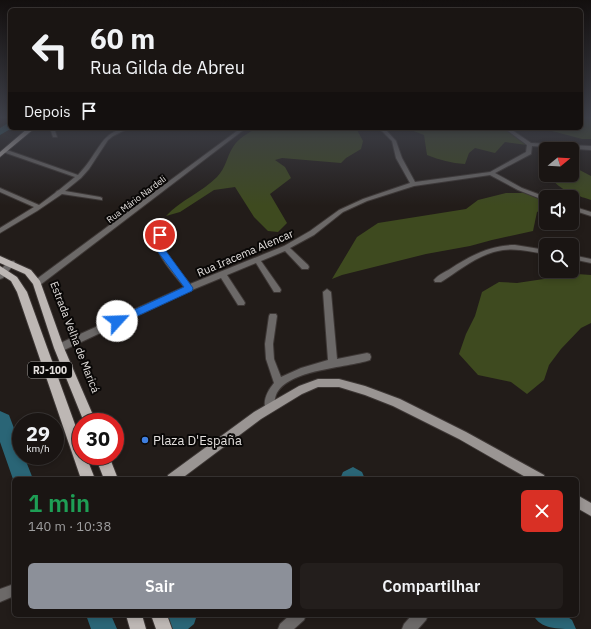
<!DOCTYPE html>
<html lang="pt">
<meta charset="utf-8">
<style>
body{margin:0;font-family:"IBM Plex Sans",sans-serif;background:#231e1c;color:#f1f3f6;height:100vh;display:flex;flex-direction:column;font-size:15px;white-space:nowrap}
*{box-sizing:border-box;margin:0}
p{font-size:13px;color:#9f9fa0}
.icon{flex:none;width:22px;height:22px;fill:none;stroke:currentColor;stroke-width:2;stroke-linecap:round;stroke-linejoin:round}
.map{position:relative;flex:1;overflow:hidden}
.side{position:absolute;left:12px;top:477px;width:567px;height:140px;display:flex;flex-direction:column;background:#1a1513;border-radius:6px;box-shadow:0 2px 6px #0003,0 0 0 1px #383433}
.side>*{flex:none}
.banner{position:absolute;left:8px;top:8px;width:575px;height:122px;border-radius:6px;box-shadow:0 2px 6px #0003,0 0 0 1px #383433;background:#1a1513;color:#f1f3f6;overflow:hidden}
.needle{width:26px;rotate:72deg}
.tools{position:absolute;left:539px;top:142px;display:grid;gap:8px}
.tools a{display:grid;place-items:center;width:40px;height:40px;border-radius:6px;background:#1a1513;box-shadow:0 2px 6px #0003,0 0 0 1px #383433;font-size:20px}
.speed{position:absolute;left:12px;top:413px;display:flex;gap:8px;font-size:20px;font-weight:700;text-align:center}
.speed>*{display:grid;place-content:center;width:52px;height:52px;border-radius:50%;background:#1a1513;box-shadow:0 2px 6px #0003,0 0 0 1px #383433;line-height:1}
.speed small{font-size:10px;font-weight:400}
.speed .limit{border:6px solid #d22;background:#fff;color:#111}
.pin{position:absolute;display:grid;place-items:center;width:34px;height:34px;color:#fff;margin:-17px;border:2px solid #fff;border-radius:50%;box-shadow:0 1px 4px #0007}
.me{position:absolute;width:44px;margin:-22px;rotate:65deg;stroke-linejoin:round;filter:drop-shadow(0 0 3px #0008)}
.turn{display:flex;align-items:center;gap:14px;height:84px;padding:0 16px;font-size:18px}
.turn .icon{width:52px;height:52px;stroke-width:2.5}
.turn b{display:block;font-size:28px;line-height:34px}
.then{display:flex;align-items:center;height:38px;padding:0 16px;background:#0003;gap:8px;font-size:15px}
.round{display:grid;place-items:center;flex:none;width:42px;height:42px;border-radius:6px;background:#231e1c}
.head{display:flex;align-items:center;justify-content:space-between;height:68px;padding:0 16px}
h1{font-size:24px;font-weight:600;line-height:30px;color:#1e9e55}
.cta{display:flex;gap:8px;margin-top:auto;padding:8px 16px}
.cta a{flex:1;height:46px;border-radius:6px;background:#8c9099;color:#fff;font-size:16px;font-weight:600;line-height:46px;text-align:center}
.cta a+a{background:#231e1c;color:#f1f3f6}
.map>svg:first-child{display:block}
.forest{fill:#3e4a1f}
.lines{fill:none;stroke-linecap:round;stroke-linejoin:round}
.river{fill:#2a6576;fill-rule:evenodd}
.street-casing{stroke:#3d3735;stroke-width:2}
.secondary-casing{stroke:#3d3735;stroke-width:2}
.primary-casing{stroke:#3d3735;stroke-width:2}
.street{fill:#6c6968;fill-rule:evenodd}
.secondary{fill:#9a9593;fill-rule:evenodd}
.primary{fill:#bdb7b4;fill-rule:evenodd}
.route{fill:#1a73e8;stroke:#114b97}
.shop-dot{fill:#3f7fe0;stroke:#090706;stroke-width:1.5}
.labels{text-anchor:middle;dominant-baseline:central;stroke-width:4;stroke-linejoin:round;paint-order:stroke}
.far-street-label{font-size:9px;fill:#e4e0de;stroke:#090706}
.shield{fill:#090706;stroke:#a29f9d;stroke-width:1}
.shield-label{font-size:10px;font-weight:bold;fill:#e4e0de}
.street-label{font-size:11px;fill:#e4e0de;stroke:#090706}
.near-poi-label{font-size:13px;fill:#e4e0de;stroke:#090706;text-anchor:start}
</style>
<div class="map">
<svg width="591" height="629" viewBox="0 0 591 629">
<rect width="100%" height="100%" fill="#221c19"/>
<path class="forest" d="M581,118H591V139H582L541,128H581Z
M257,128H356L363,141L361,149L346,158L341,163L282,158L275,160L285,167L291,178L270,194L287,223L278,232L268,231L254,217L235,187L214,190L180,212L166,216C181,200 202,192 217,177C227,166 226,158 233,147C239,138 248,133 257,128Z
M406,128H505L525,142L527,145L505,142L495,153L475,148L469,153L465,164C451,163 440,160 427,155L424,135Z
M572,166L591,176V200C576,195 558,190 550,176L572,175Z
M506,193H526L546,201V207L537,212L533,231L492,240L470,246L426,254L342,275L332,279L357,237L378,223L466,209L478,200Z
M577,274L591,275V323L581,328L561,349L549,365L544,380L527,394L511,382L478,375L459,354L466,334L475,316L482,292L499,282L517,283Z"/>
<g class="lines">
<path class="river" d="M10,122V128H12L0,135V128Z
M0,411L9,415L21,447V456H24L33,479H14V482L0,442Z
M353,467L362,472L365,479H340L343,472Z
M86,615H111L117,629H91Z
M167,615H197L194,624L188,629H157L161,620Z
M533,615H565L572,620L576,629C556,629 541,629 533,615Z"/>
<g class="street-casing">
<path id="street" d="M50,128H54L57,137H53Z
M123,128H129L113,136L108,140L89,169L81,178L65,191L100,197L102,198V200L62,194L37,211L0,233V228L34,207L0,192V188L39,205L55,193L57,191L59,190L75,177L3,152V150H7L78,175C82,170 86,166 90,160C101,145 103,135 123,128Z
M241,128H246L40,285H34L33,283L34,281Z
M379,128H384L396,141L402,158L415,182L490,172L526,152L527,145L504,128H509L531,143L591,146V150L532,146L531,154L495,173L522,188L546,197V201L518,190L490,175L414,186L367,201L343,212L314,235L290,248L308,265L309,267L308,269H302L285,251L261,261L280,288L281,290L280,292H274L256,263L227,275L244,301L245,303L244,305H238L221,278L192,290L62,351L59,352L56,351L55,348L56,345L184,287C176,277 155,254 156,241C156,235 161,229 165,225H169L170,226C167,230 163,234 162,240C161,252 183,275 190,284L284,246L310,231L339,210L363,199L410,183L396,158L392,141Z
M572,206L591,212V216L572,210Z
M515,245L546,250V254C532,252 518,248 503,250C480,253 460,270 441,282H435L434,280C438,275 445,272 450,269C470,256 490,245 515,245Z
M572,255L591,259V263L572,259Z
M8,261H14L15,263L3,278L0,279V271Z
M327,289L331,292L337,359L367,353L370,354L371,357L370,360C347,368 287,369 276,395C274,400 275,405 272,410L269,412L266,410C262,401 268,390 274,383L266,359L265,344L269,316L270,314H276L277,316L273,344L274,359L281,377L301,368L328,360L323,292Z
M14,584V596L0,602V589Z
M290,615H306L304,620L294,629H278L280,624Z
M412,615H428L426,620L418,629H402L404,624Z"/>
</g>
<g class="secondary-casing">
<path id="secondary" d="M318,379H339L365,386L400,399L466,432L544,475L545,479H529L459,439L393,406L365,395L339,387H318L302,394L261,419L181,479H167L168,475L254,412L299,386Z
M577,495L591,503V516L577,508Z"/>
</g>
<g class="primary-casing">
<path id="primary" d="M28,128H35L0,157V152Z
M0,256L31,270L40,281L64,348L96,422H84L54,348L33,284L25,274L0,263Z
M0,266L17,277L27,292L81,441V456H86L95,479H81L17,292L11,281L0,274Z
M95,456H109L118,479H104Z
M126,615H142L146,629H130Z
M151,615H167L172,629H156Z"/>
</g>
<use href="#street" class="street"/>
<use href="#secondary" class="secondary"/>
<use href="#primary" class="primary"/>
</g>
<linearGradient id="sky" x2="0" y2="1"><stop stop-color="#130f0e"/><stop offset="0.57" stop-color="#3e4049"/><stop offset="1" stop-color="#3e4049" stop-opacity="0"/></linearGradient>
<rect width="591" height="206" fill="url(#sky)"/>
<path class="route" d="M158,233H163V243L166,251L193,288L192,291L120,324H114L112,321L114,319L184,287L158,252L155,243Z"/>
<circle class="shop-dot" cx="145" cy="440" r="4"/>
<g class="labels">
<g class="far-street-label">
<text transform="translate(136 199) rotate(-37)">Rua Mário Nardeli</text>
</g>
<rect class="shield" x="28" y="362" width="44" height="16" rx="3"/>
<g class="shield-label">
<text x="50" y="370">RJ-100</text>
</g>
<g class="street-label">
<text transform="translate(245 253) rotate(-23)">Rua Iracema Alencar</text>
<text transform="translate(75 337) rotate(69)">Estrada Velha de Maricá</text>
</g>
<g class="near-poi-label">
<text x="153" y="440">Plaza D'España</text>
</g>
</g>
</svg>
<div class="tools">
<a><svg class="needle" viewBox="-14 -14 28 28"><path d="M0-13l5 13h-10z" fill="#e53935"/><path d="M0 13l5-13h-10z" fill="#9f9fa0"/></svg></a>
<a><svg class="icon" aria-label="sound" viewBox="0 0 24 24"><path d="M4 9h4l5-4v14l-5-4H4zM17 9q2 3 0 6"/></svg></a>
<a><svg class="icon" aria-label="search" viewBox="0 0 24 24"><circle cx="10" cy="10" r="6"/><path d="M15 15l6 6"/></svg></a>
</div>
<div class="speed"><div>29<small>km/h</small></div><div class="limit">30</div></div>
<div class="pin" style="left:160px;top:235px;background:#d93025"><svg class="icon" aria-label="arrive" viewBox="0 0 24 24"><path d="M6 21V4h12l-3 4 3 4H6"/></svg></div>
<svg class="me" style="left:117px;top:321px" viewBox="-20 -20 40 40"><circle r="19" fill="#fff"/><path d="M0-13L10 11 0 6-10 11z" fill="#1a73e8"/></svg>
<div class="banner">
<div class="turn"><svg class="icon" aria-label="left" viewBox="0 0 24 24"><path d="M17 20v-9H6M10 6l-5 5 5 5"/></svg><div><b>60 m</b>Rua Gilda de Abreu</div></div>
<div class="then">Depois<svg class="icon" aria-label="arrive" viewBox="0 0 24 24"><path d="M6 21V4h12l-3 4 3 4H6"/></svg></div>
</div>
<section class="side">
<div class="head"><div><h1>1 min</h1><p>140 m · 10:38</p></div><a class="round" style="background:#d93025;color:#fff"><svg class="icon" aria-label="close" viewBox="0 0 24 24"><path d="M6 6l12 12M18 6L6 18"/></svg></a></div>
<div class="cta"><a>Sair</a><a>Compartilhar</a></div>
</section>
</div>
